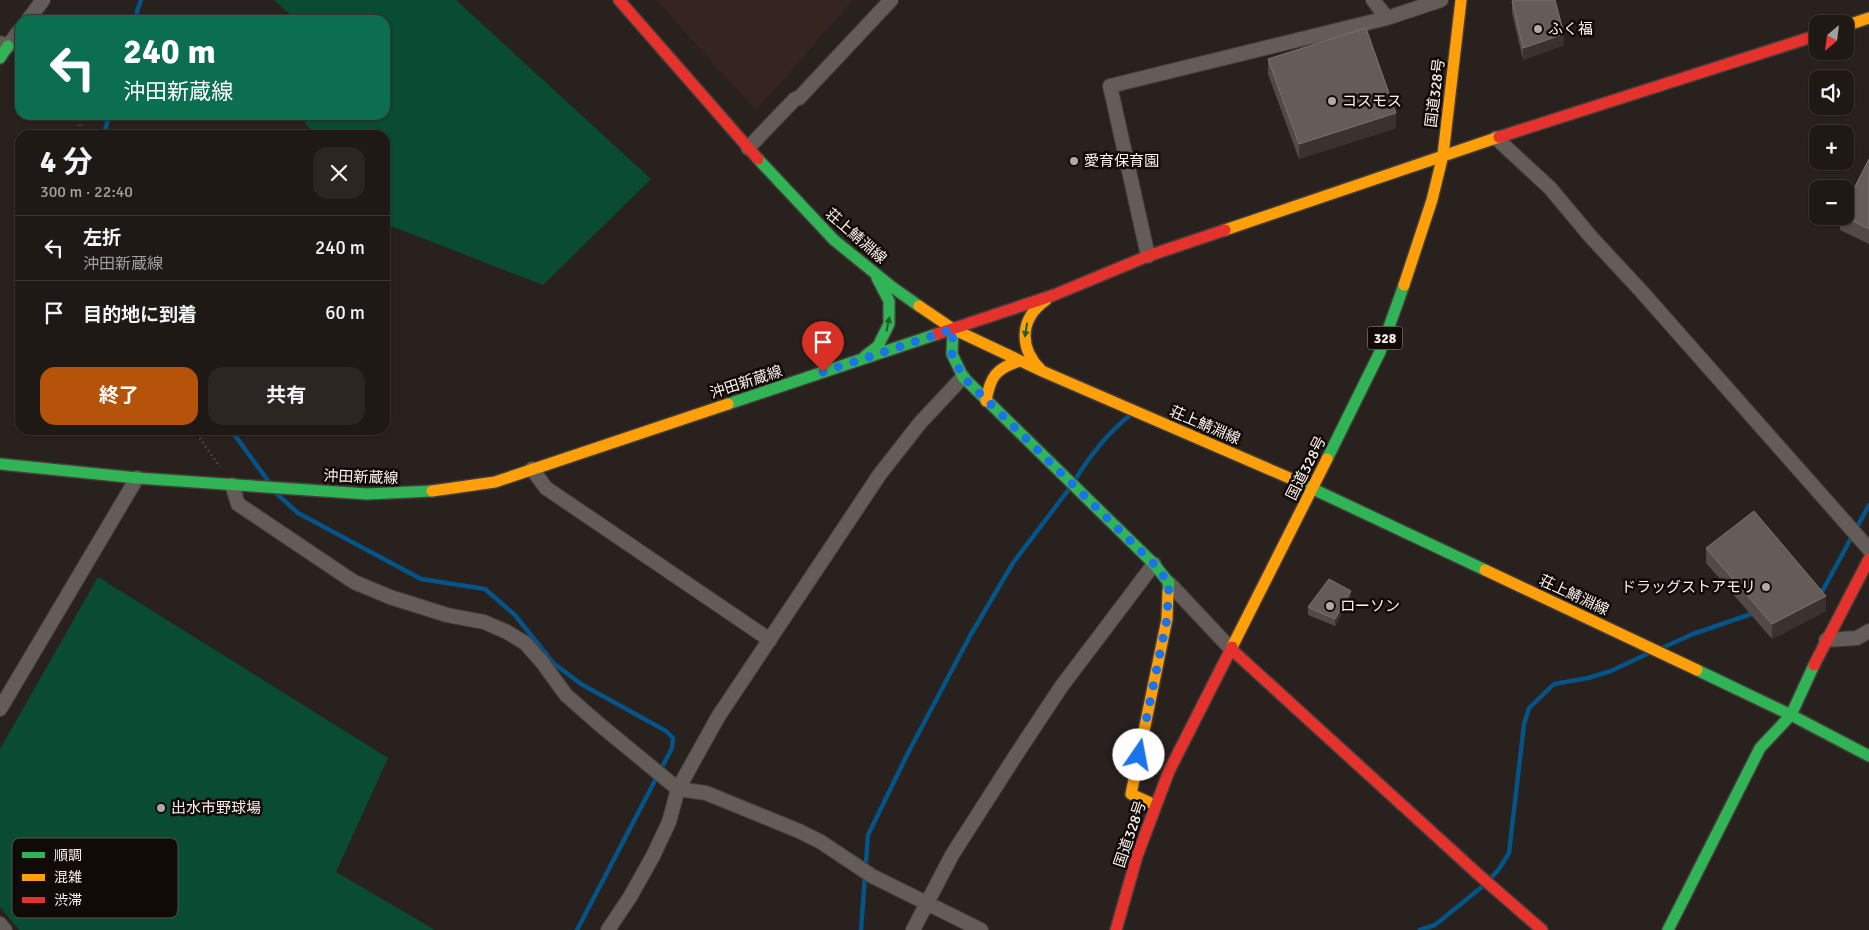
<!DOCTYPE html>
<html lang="ja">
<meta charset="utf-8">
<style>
body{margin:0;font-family:Signika,"Noto Sans JP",sans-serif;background:#2c2623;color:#f1f3f6;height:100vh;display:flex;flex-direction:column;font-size:19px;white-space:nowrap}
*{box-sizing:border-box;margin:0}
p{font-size:16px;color:#a1a0a1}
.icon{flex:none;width:28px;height:28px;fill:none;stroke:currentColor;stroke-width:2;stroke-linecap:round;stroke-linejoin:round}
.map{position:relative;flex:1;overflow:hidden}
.drawer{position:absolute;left:15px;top:130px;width:375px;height:305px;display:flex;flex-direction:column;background:#1f1916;border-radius:15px;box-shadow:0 1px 4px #0004,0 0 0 1px #3c3835}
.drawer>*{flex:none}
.banner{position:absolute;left:15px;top:15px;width:375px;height:105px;border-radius:15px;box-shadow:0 1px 4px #0004,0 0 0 1px #3c3835;background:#0b6e4f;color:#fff;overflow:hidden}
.needle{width:32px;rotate:208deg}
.controls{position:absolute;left:1809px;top:15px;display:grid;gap:10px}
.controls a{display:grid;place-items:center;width:45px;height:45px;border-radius:10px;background:#1f1916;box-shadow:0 1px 4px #0004,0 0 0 1px #3c3835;font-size:25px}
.pin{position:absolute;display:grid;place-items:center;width:42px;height:42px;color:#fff;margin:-51px -21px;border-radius:50% 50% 50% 0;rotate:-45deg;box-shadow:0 0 5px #0007}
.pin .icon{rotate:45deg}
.me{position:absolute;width:55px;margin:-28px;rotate:12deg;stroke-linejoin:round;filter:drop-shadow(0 0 4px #0008)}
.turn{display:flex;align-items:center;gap:18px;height:105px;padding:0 25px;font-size:22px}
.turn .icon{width:65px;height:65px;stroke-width:2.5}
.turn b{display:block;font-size:35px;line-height:42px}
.round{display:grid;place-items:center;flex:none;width:52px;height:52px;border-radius:15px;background:#2c2623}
.head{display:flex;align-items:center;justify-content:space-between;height:85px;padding:0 25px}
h1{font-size:30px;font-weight:700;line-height:38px}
.button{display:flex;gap:10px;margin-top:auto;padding:10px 25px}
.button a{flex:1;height:58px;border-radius:15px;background:#b45309;color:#fff;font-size:20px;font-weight:700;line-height:58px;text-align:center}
.button a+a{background:#2c2623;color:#f1f3f6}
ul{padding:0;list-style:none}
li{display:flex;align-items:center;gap:15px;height:65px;padding:0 25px;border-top:1px solid #3c3835}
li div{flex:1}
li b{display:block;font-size:19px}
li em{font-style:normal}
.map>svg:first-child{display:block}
.education{fill:#362421}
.green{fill:#094b33}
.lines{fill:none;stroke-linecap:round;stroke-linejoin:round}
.stream{stroke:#045487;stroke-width:4.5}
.street-casing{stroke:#443d3a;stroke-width:16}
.fast-casing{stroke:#443d3a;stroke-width:14}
.slow-casing{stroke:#443d3a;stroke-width:14}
.jam-casing{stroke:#443d3a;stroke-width:14}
.path{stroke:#645d59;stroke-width:2.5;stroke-dasharray:1 4;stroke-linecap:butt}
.street{stroke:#635c58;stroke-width:14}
.fast{stroke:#30b455;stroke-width:11}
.slow{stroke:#ff9f0a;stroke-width:11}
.jam{stroke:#e5322d;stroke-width:11}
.wall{fill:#514a46}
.shaded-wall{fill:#39322e}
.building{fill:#635c58;stroke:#7b736f}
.oneway{fill:#20602e}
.route{stroke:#1a73e8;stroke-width:9;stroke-dasharray:0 16.2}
.poi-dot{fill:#b2a9a4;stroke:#110b08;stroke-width:2}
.labels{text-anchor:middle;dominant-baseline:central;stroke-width:5;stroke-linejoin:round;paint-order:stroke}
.shield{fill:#110b08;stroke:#b6ada8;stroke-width:1}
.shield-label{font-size:14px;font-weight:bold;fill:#fcf2ed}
.poi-label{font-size:15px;fill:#fcf2ed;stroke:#110b08;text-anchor:start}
.street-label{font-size:15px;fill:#fcf2ed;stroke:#110b08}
.key{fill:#110b08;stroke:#58504d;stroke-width:1}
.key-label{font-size:14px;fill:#fcf2ed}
</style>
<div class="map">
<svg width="1869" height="930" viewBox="0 0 1869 930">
<rect width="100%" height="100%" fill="#29211d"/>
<path class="education" d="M656,0H853L756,111Z"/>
<path class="green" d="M274,0H456L651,179L543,285L391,226L385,219V135H315L305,123L307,115H385V20H296Z
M98,577L388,758L336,872L435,930H19L0,907V749Z"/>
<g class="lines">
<path class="stream" d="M137,20V11L141,0
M104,135L109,115
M231,430L269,482
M1075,480C1089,457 1108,433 1129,416
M277,494L298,513L421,579L485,589L515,615L553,663L581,684L666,731L673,738L672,748L577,930
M1816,592L1823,590L1869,505
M1664,647L1693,634L1754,613
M1490,879L1499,869L1509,853L1524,724L1529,708L1554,684L1588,678L1611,671L1647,654
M861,930L868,835L909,751L970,636L1013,563L1069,489
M1420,930L1435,925L1483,886"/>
<g class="street-casing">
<path id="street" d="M1373,0L1387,18
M28,20L43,0
M0,43L8,46L20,30
M1496,138L1550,188L1591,237L1642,292L1869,549
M748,148L795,99L799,98L891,0
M1148,256L1110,86L1387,18L1441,0
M532,469L546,488L770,640
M232,485L238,504L354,582L390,597L447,615L484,622L507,632L525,643L542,662L566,695L599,724L678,789L706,793L799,831L821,842L872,876L981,930
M1169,583L1231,649
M1826,640L1857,638L1869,631
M0,709L137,478
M0,924L5,930
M608,930L630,897L653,856L669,822L678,789L718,717L880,474L920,423L963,377
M913,930L952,855L1016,755L1061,687L1154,564"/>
</g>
<g class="fast-casing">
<path id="fast" d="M0,58L8,46
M758,159L834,240L892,287L919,306
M953,329L952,354L963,377L1154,564L1169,583L1168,592
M865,356L878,346L889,324V301L877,278
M728,404L937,334
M1327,459L1380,352L1404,285
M0,464L137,478L367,494L432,491
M1294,480L1485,570
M1697,670L1791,715L1869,756
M1668,930L1760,748L1791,715L1814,665"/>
</g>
<g class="slow-casing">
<path id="slow" d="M1845,26L1869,18
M1225,230L1499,137
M1404,285L1432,200L1443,155L1461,0
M919,306L953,329L1042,371L1294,480
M1041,370C1019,348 1019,319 1046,300
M986,401C990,377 996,368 1020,361
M432,491L495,482L728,404
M1485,570L1697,670
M1232,647L1327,459
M1155,805L1131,794L1167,619L1168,592"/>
</g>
<g class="jam-casing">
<path id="jam" d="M619,0L758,159
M1499,137L1818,35
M937,334L1054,295L1148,256L1225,230
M1231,649L1480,876L1542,930
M1814,665L1869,559
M1116,930L1137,856L1169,771L1232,647"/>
</g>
<path class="path" d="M79,115L81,135
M194,430L220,467"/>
<use href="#street" class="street"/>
<use href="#fast" class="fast"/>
<use href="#slow" class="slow"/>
<use href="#jam" class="jam"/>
</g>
<path class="wall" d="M1512,1L1564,45L1523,60L1512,13Z
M1268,59L1396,128L1299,159L1268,74Z
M1869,159V244L1840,230V216H1845Z
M1706,548L1826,611L1772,639L1706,563Z
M1351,598L1335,626L1308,615V607Z"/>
<path class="shaded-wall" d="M1564,34V45L1523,60V48Z
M1396,113V128L1299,159V144Z
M1351,591V598L1335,626V619Z
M1826,596V611L1772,639V624Z"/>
<path class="building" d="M1514,0H1555L1564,34L1523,48L1512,1Z
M1366,28L1396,113L1299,144L1268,59Z
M1869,159V229L1843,216H1845V206Z
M1754,511L1826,596L1772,624L1706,548Z
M1329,579L1351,591L1335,619L1308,607Z"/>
<defs><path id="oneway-solid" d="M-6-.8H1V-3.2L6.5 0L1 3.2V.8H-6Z" transform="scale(1.25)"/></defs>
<g class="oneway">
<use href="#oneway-solid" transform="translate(888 324) rotate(-78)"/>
<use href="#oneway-solid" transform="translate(1026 330) rotate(99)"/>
</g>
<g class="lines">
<path class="route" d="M823,372L953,329L952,354L963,377L1154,564L1169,583L1167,619L1139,755"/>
</g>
<g class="poi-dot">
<circle cx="1538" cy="29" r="5"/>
<circle cx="1332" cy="101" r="5"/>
<circle cx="1074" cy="161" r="5"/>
<circle cx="1766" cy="587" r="5"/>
<circle cx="1330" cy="606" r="5"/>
<circle cx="161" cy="808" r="5"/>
</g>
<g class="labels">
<rect class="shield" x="1367.5" y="326.5" width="35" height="23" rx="4"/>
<g class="shield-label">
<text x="1385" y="338">328</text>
</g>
<g class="poi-label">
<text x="1548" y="29">ふく福</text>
<text x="1342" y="101">コスモス</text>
<text x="1084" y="161">愛育保育園</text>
<text x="1756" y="587" text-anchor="end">ドラッグストアモリ</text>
<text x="1340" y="606">ローソン</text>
<text x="171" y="808">出水市野球場</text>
</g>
<g class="street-label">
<text transform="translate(1435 93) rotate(-83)">国道328号</text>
<text transform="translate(856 236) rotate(41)">荘上鯖淵線</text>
<text transform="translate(746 382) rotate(-18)">沖田新蔵線</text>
<text transform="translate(1205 425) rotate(23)">荘上鯖淵線</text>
<text transform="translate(1306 468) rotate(-63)">国道328号</text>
<text transform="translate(361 477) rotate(2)">沖田新蔵線</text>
<text transform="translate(1574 595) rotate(25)">荘上鯖淵線</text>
<text transform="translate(1130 834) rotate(-71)">国道328号</text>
</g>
</g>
<rect x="12" y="838" width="166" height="80" rx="8" class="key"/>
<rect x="22" y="852" width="23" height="6" fill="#30b455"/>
<rect x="22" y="874" width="23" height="7" fill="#ff9f0a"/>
<rect x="22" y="897" width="23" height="6" fill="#e5322d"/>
<g class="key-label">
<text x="54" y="860">順調</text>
<text x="54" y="882">混雑</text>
<text x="54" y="905">渋滞</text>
</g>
</svg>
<div class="controls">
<a><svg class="needle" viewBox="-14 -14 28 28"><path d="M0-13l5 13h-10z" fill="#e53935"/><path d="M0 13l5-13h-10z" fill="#a1a0a1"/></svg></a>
<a><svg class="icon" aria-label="sound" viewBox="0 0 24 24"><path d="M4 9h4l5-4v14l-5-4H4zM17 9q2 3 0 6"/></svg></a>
<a>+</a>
<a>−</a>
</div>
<div class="pin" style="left:823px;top:372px;background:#d93025"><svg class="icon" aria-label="arrive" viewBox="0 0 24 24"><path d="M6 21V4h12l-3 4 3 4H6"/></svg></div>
<svg class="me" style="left:1139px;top:755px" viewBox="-20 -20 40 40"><circle r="19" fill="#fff"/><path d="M0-13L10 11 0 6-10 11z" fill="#1a73e8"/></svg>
<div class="banner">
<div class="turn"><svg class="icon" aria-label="left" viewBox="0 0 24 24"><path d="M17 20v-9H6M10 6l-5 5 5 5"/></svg><div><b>240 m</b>沖田新蔵線</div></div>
</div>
<section class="drawer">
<div class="head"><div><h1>4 分</h1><p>300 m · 22:40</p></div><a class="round"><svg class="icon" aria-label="close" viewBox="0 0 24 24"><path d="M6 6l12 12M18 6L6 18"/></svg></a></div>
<ul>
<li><svg class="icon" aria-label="left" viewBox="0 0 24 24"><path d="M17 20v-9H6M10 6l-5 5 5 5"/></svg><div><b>左折</b><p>沖田新蔵線</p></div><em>240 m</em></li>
<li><svg class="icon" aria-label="arrive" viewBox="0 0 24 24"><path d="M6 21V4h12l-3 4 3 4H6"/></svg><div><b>目的地に到着</b></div><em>60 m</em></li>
</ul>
<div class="button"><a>終了</a><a>共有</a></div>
</section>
</div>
